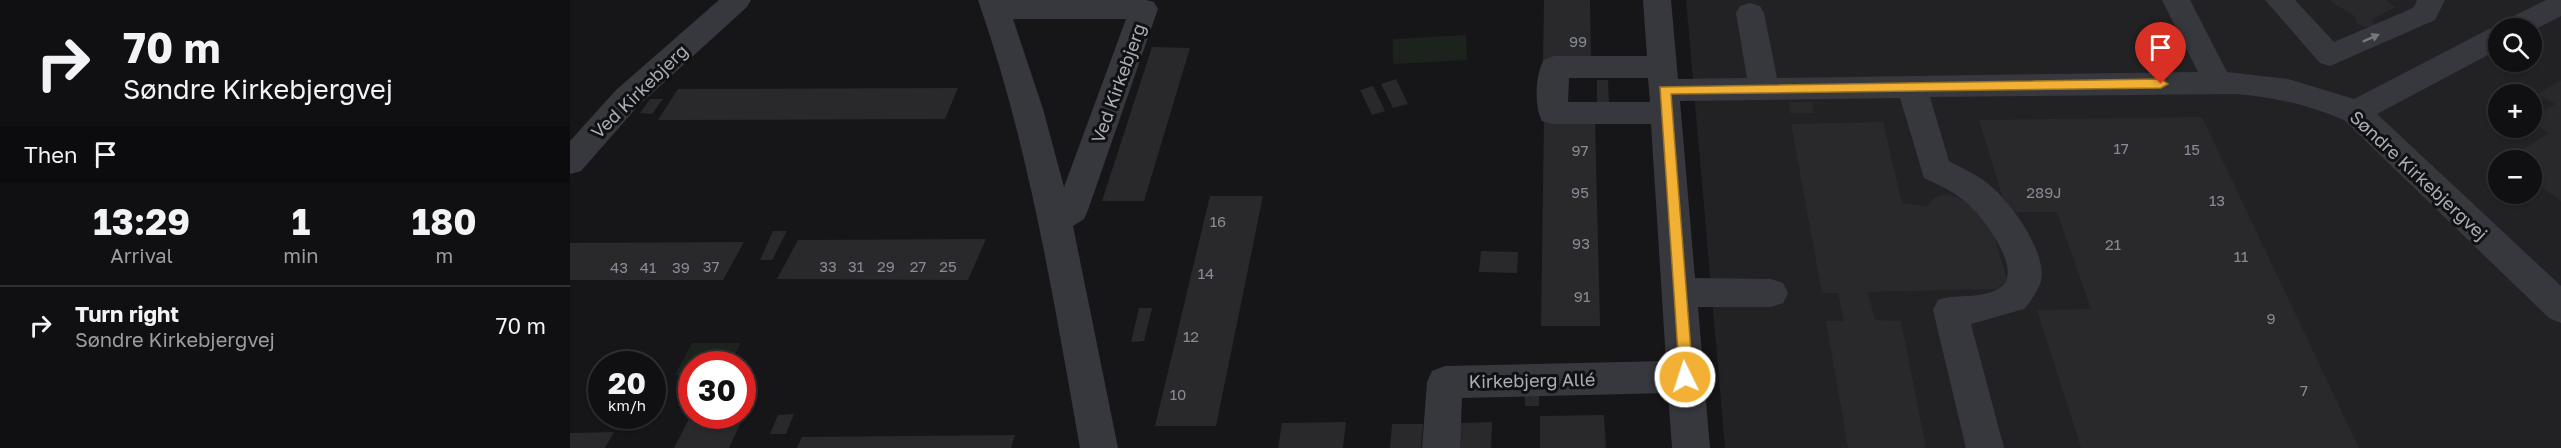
<!DOCTYPE html>
<meta charset="utf-8">
<style>
body{margin:0;font-family:"Golos Text",sans-serif;background:#1e1e20;color:#f1f3f6;height:100vh;display:flex;flex-direction:column;font-size:22px;white-space:nowrap}
*{box-sizing:border-box;margin:0}
p{font-size:20px;color:#9c9d9f}
.icon{flex:none;width:33px;height:33px;fill:none;stroke:currentColor;stroke-width:2;stroke-linecap:round;stroke-linejoin:round}
.map{position:relative;flex:1;overflow:hidden}
.details{display:flex;flex-direction:column;background:#101012;width:570px}
.details>*{flex:none}
.guide{background:#101012;color:#f1f3f6;overflow:hidden}
.controls{position:absolute;left:1918px;top:18px;display:grid;gap:12px}
.controls a{display:grid;place-items:center;width:54px;height:54px;border-radius:50%;background:#101012;box-shadow:0 2px 4px #0004,0 0 0 2px #303032;font-size:30px}
.speed{position:absolute;left:18px;top:351px;display:flex;gap:12px;font-size:30px;font-weight:700;text-align:center}
.speed>*{display:grid;place-content:center;width:78px;height:78px;border-radius:50%;background:#101012;box-shadow:0 2px 4px #0004,0 0 0 2px #303032;line-height:1}
.speed small{font-size:15px;font-weight:400}
.speed .limit{border:9px solid #d22;background:#fff;color:#111}
.pin{position:absolute;display:grid;place-items:center;width:51px;height:51px;color:#fff;margin:-62px -26px;border-radius:50% 50% 50% 0;rotate:-45deg;box-shadow:0 0 6px #0007}
.pin .icon{rotate:45deg}
.me{position:absolute;width:66px;margin:-33px;rotate:356deg;stroke-linejoin:round;filter:drop-shadow(0 0 4px #0008)}
.turn{display:flex;align-items:center;gap:21px;height:126px;padding:0 24px;font-size:27px}
.turn .icon{width:78px;height:78px;stroke-width:2.5}
.turn b{display:block;font-size:42px;line-height:51px}
.then{display:flex;align-items:center;height:57px;padding:0 24px;background:#0003;gap:12px;font-size:22px}
.eta{display:flex;justify-content:space-evenly;align-items:center;height:102px;text-align:center}
.eta b{font-size:36px;font-weight:700;line-height:42px}
ul{padding:0;list-style:none}
li{display:flex;align-items:center;gap:18px;height:78px;padding:0 24px;border-top:2px solid #303032}
li div{flex:1}
li b{display:block;font-size:22px}
li em{font-style:normal}
main{display:flex;flex:1;min-height:0}
.map>svg:first-child{display:block}
.built{fill:#222225;fill-rule:evenodd}
.green{fill:#1c231d}
.building{fill:#29292c}
.lines{fill:none;stroke-linecap:round;stroke-linejoin:round}
.minor{fill:#37383d;fill-rule:evenodd}
.oneway{fill:#757881}
.route{fill:#f2b134;stroke:#9d7322;stroke-width:1.5}
.labels{text-anchor:middle;dominant-baseline:central;stroke-width:6;stroke-linejoin:round;paint-order:stroke}
.number-label{font-size:15px;fill:#888b94}
.street-label{font-size:18px;fill:#a8adb8;stroke:#111113}
</style>
<main>
<section class="details">
<div class="guide">
<div class="turn"><svg class="icon" aria-label="right" viewBox="0 0 24 24"><path d="M7 20v-9h11M14 6l5 5-5 5"/></svg><div><b>70 m</b>Søndre Kirkebjergvej</div></div>
<div class="then">Then<svg class="icon" aria-label="arrive" viewBox="0 0 24 24"><path d="M6 21V4h12l-3 4 3 4H6"/></svg></div>
</div>
<div class="eta">
<div><b>13:29</b><p>Arrival</p></div>
<div><b>1</b><p>min</p></div>
<div><b>180</b><p>m</p></div>
</div>
<ul>
<li><svg class="icon" aria-label="right" viewBox="0 0 24 24"><path d="M7 20v-9h11M14 6l5 5-5 5"/></svg><div><b>Turn right</b><p>Søndre Kirkebjergvej</p></div><em>70 m</em></li>
</ul>
</section>
<div class="map">
<svg width="1991" height="448" viewBox="0 0 1991 448">
<rect width="100%" height="100%" fill="#161618"/>
<path class="built" d="M1116,0H1991V448H1155ZM1929,28H1962V62H1929ZM1929,94H1962V128H1929ZM1929,160H1962V194H1929Z"/>
<path class="green" d="M896,35L897,60L823,64V39Z
M122,343H171L160,364H122L121,375H105Z"/>
<path class="building" d="M974,0H1020L1021,62H973Z
M1759,0H1816L1826,7L1802,19L1805,25L1803,27H1795L1788,24L1785,20L1786,17Z
M582,47L620,48L574,201H532Z
M826,79L838,104L823,108L811,84Z
M1027,80H1038L1039,103H1027Z
M1991,80V201L1962,180V160H1935L1979,133L1962,122V118L1985,104L1968,94Z
M803,86L815,111L802,115L790,90Z
M388,88L375,119L88,120L108,89Z
M80,99H93L82,114L70,113Z
M1219,102H1242L1244,113H1220Z
M1632,117L1789,448H1511L1467,310L1521,309L1487,212H1437L1409,120Z
M974,119H1025L1030,326H971Z
M1313,122L1332,203L1357,206L1365,197L1378,194L1401,203L1421,226L1437,279L1427,289L1298,292L1305,320L1331,321L1356,448H1278L1256,321H1274L1268,293H1252L1221,124Z
M640,196H693L646,426H585Z
M203,231H217L202,260H190Z
M416,239L398,280L207,279L228,240Z
M174,242L153,280H0V243Z
M911,251L948,252L947,273L909,272Z
M569,308H582L574,341L561,342Z
M955,388H969V406H955Z
M224,414L216,434H200L208,415Z
M1034,415L1036,448H970V416Z
M173,418L159,448H104L119,419Z
M776,422L773,448H708L712,423Z
M922,422L921,448H889L890,423Z
M822,424H853L851,448H820Z
M44,432L35,448H0V433Z
M445,435L441,448H227L232,437Z"/>
<g class="lines">
<path class="minor" d="M149,0H181L177,7L68,106L11,171L0,174V141L46,90Z
M408,0H576L584,2L588,9L518,210L514,219L503,226L548,448H510C483,296 459,146 408,0ZM443,19H556L494,187L473,109Z
M1073,0H1101L1108,79L1177,78L1166,13L1170,6L1180,3L1190,6L1194,13L1207,78L1628,72L1592,0H1620L1657,72L1718,79L1784,99L1919,29L1931,26L1934,21L1976,0H1991V16L1962,31V28H1929V49L1807,114L1991,286V323L1979,318L1774,120C1739,105 1704,97 1666,94L1360,97L1379,161C1394,169 1410,176 1423,188C1443,206 1477,253 1471,281C1468,291 1461,301 1454,309L1401,324L1434,448H1396L1363,310L1368,300C1387,293 1414,300 1431,287C1454,270 1412,216 1398,204C1385,192 1369,185 1354,178L1330,98L1110,101L1125,278L1201,279L1213,283L1218,293L1213,303L1201,307H1128L1140,448H1102L1098,393L892,398L890,448H852L857,382L862,371L875,366L1096,361L1081,124H983L972,121C964,107 965,74 974,60L984,56H1077ZM999,78H1078L1080,102H998Z
M1695,0H1725L1764,42L1836,11L1844,7L1847,0H1875L1865,20L1760,66L1750,63Z"/>
</g>
<defs><path id="oneway-solid" d="M-6-.8H1V-3.2L6.5 0L1 3.2V.8H-6Z" transform="scale(1.5)"/></defs>
<use class="oneway" href="#oneway-solid" transform="translate(1801 38) rotate(-24)"/>
<path class="route" d="M1591,79L1598,84L1591,88L1101,94L1123,377L1121,382H1110L1090,87Z"/>
<g class="labels">
<g class="number-label">
<text x="1008" y="41">99</text>
<text x="1551" y="148">17</text>
<text x="1622" y="149">15</text>
<text x="1010" y="150">97</text>
<text x="1010" y="192">95</text>
<text x="1474" y="192">289J</text>
<text x="1647" y="200">13</text>
<text x="648" y="221">16</text>
<text x="1011" y="243">93</text>
<text x="1543" y="244">21</text>
<text x="1671" y="256">11</text>
<text x="141" y="266">37</text>
<text x="258" y="266">33</text>
<text x="286" y="266">31</text>
<text x="316" y="266">29</text>
<text x="348" y="266">27</text>
<text x="378" y="266">25</text>
<text x="49" y="267">43</text>
<text x="78" y="267">41</text>
<text x="111" y="267">39</text>
<text x="636" y="273">14</text>
<text x="1012" y="296">91</text>
<text x="1701" y="318">9</text>
<text x="621" y="336">12</text>
<text x="1734" y="390">7</text>
<text x="608" y="394">10</text>
</g>
<g class="street-label">
<text transform="translate(548 83) rotate(-70)">Ved Kirkebjerg</text>
<text transform="translate(69 91) rotate(-44)">Ved Kirkebjerg</text>
<text transform="translate(1849 175) rotate(43)">Søndre Kirkebjergvej</text>
<text transform="translate(962 380) rotate(-1)">Kirkebjerg Allé</text>
</g>
</g>
</svg>
<div class="controls">
<a><svg class="icon" aria-label="search" viewBox="0 0 24 24"><circle cx="10" cy="10" r="6"/><path d="M15 15l6 6"/></svg></a>
<a>+</a>
<a>−</a>
</div>
<div class="speed"><div>20<small>km/h</small></div><div class="limit">30</div></div>
<div class="pin" style="left:1591px;top:84px;background:#d93025"><svg class="icon" aria-label="arrive" viewBox="0 0 24 24"><path d="M6 21V4h12l-3 4 3 4H6"/></svg></div>
<svg class="me" style="left:1115px;top:377px" viewBox="-20 -20 40 40"><circle r="17" fill="#f2b134" stroke="#fff" stroke-width="3"/><path d="M0-11L8 9 0 5-8 9z" fill="#fff"/></svg>
</div>
</main>
